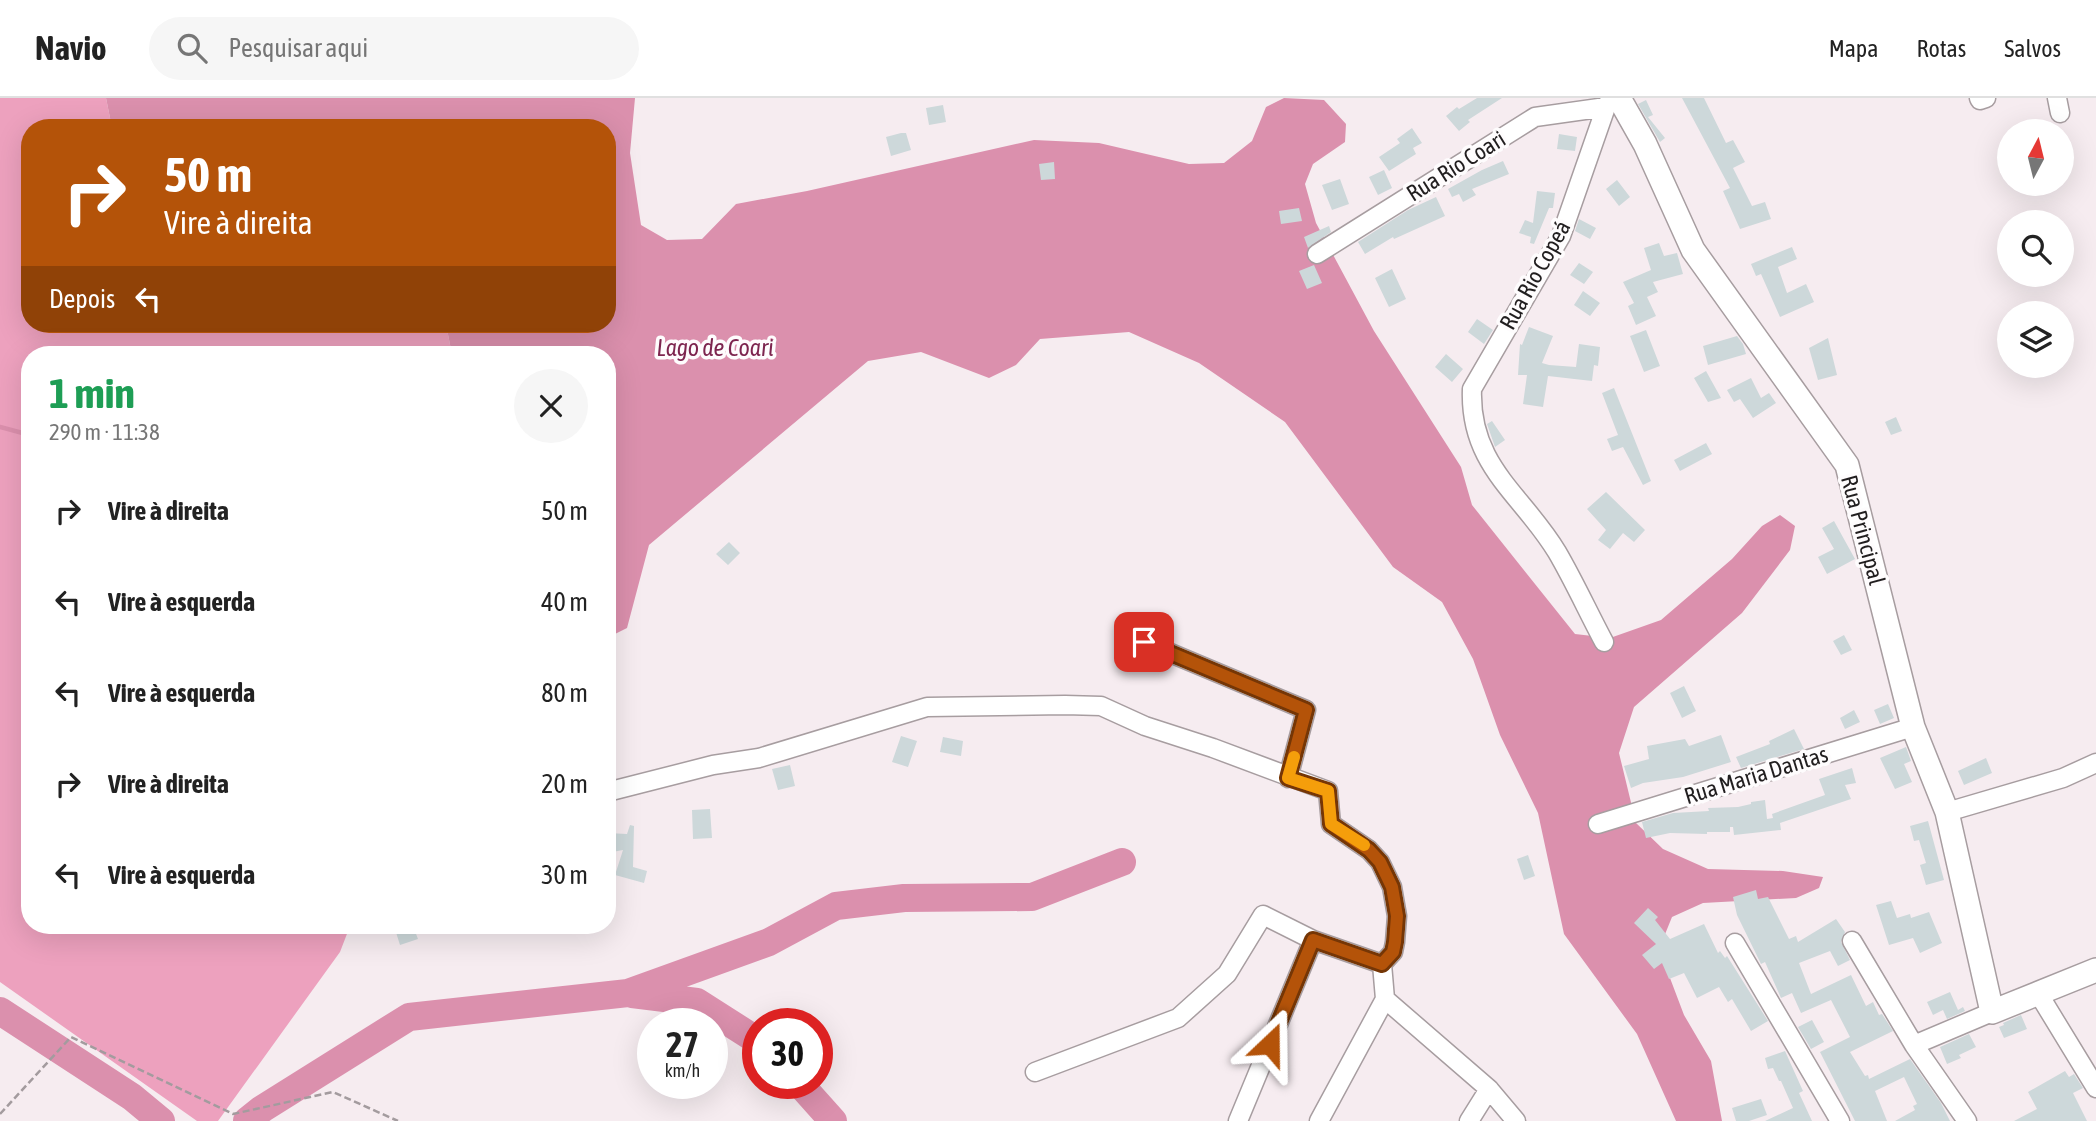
<!DOCTYPE html>
<html lang="pt">
<meta charset="utf-8">
<style>
body{margin:0;font-family:"Asap Condensed",sans-serif;background:#f6f6f6;color:#222;height:100vh;display:flex;flex-direction:column;font-size:26px;white-space:nowrap}
*{box-sizing:border-box;margin:0}
p{font-size:23px;color:#767676}
.icon{flex:none;width:38px;height:38px;fill:none;stroke:currentColor;stroke-width:2;stroke-linecap:round;stroke-linejoin:round}
.map{position:relative;flex:1;overflow:hidden}
.side{position:absolute;left:21px;top:248px;width:595px;height:588px;display:flex;flex-direction:column;background:#fff;border-radius:28px;box-shadow:0 7px 28px #0002}
.side>*{flex:none}
.top-card{position:absolute;left:21px;top:21px;width:595px;height:214px;border-radius:28px;box-shadow:0 7px 28px #0002;background:#b45309;color:#fff;overflow:hidden}
.needle{width:46px;rotate:7deg}
.fabs{position:absolute;left:1997px;top:21px;display:grid;gap:14px}
.fabs a{display:grid;place-items:center;width:77px;height:77px;border-radius:50%;background:#fff;box-shadow:0 7px 28px #0002;font-size:35px}
.speed{position:absolute;left:637px;top:910px;display:flex;gap:14px;font-size:35px;font-weight:700;text-align:center}
.speed>*{display:grid;place-content:center;width:91px;height:91px;border-radius:50%;background:#fff;box-shadow:0 7px 28px #0002;line-height:1}
.speed small{font-size:18px;font-weight:400}
.speed .limit{border:10px solid #d22;background:#fff;color:#111}
.pin{position:absolute;display:grid;place-items:center;width:60px;height:60px;color:#fff;margin:-30px;border-radius:14px;box-shadow:0 4px 10px #0006}
.me{position:absolute;width:77px;margin:-38px;rotate:23deg;stroke-linejoin:round;filter:drop-shadow(0 0 5px #0008)}
.turn{display:flex;align-items:center;gap:24px;height:147px;padding:0 28px;font-size:32px}
.turn .icon{width:91px;height:91px;stroke-width:2.5}
.turn b{display:block;font-size:49px;line-height:60px}
.then{display:flex;align-items:center;height:66px;padding:0 28px;background:#0003;gap:14px;font-size:26px}
.round{display:grid;place-items:center;flex:none;width:74px;height:74px;border-radius:37px;background:#f6f6f6}
.headline{display:flex;align-items:center;justify-content:space-between;height:119px;padding:0 28px}
h1{font-size:42px;font-weight:700;line-height:52px;color:#1e9e55}
ul{padding:0;list-style:none}
li{display:flex;align-items:center;gap:21px;height:91px;padding:0 28px}
li div{flex:1}
li b{display:block;font-size:26px}
li em{font-style:normal}
header{display:flex;align-items:center;gap:42px;box-sizing:border-box;height:98px;padding:0 35px;background:#fff;border-bottom:2px solid #e0e0e0}
header strong{font-size:33px}
nav{display:flex;gap:38px;margin-inline-start:auto;font-size:24px}
.search{width:490px;height:63px;background:#f6f6f6;display:flex;align-items:center;gap:18px;box-sizing:border-box;padding:0 24px;border-radius:38px;color:#767676;font-size:26px}
.map>svg:first-child{display:block}
.forest{fill:#eda1be}
.water{fill:#db90ad}
.lines{fill:none;stroke-linecap:round;stroke-linejoin:round}
.stream{stroke:#db90ad;stroke-width:4.5}
.river{stroke:#db90ad;stroke-width:28}
.building{fill:#cdd8da}
.minor-casing{stroke:#a79da0;stroke-width:21}
.tertiary-casing{stroke:#a79da0;stroke-width:26}
.path{stroke:#a39b9e;stroke-width:2.5;stroke-dasharray:7 3.5;stroke-linecap:butt}
.minor{stroke:#fff;stroke-width:18}
.tertiary{stroke:#fff;stroke-width:23}
.route-casing{stroke:#753606;stroke-width:18}
.route{stroke:#b45309;stroke-width:12}
.slow{stroke:#f59e0b;stroke-width:12}
.labels{text-anchor:middle;dominant-baseline:central;stroke-width:7;stroke-linejoin:round;paint-order:stroke}
.street-label{font-size:23px;fill:#211e1f;stroke:#fefcfd}
.water-label{font-size:24px;font-style:italic;fill:#7d254f;stroke:#fefcfd}
</style>
<header>
<strong>Navio</strong>
<div class="search"><svg class="icon" aria-label="search" viewBox="0 0 24 24"><circle cx="10" cy="10" r="6"/><path d="M15 15l6 6"/></svg>Pesquisar aqui</div>
<nav><a>Mapa</a><a>Rotas</a><a>Salvos</a></nav>
</header>
<div class="map">
<svg width="2096" height="1023" viewBox="0 0 2096 1023">
<rect width="100%" height="100%" fill="#f6ecf0"/>
<path class="forest" d="M0,0H106L112,30H30V226H446L452,257H30V828H350L340,854L218,1023H197L0,884Z"/>
<path class="water" d="M106,0H635L630,55L641,127L667,142L702,141L736,106L807,93L1034,42L1099,45L1189,66L1224,65L1252,43L1266,9L1284,0L1324,2L1346,26L1345,44L1313,66L1305,86L1316,125L1374,233L1461,369L1472,407L1575,536L1610,540L1661,522L1732,461L1762,428L1780,417L1795,428L1790,452L1742,515L1634,609L1619,655L1636,725L1663,751L1708,771L1783,773L1823,779L1819,790L1796,800L1703,805L1672,819L1659,851L1684,917L1711,963L1722,1023H1676L1637,936L1564,836L1538,715L1500,637L1473,561L1442,504L1393,469L1285,324L1199,265L1129,234L1040,241L1016,267L989,280L921,254L868,263L649,447L627,530L607,540V257H452L446,226H607V30H112Z"/>
<g class="lines">
<path class="stream" d="M0,329L30,337"/>
<path class="river" d="M632,896L697,904L758,943
M0,913L132,999L161,1023
M799,985L833,1023
M247,1023L262,1011L409,919L628,895L769,844L836,808L904,800L1032,799L1122,764"/>
</g>
<path class="building" d="M1477,0H1502L1468,22L1470,24L1459,33L1446,18L1457,9L1459,11Z
M1682,0H1704L1726,45L1733,42L1745,64L1733,70L1752,108L1765,104L1771,121L1740,131L1723,93L1730,90Z
M1646,2L1653,17L1648,19L1665,40L1660,44L1638,6Z
M943,7L946,24L929,27L926,10Z
M1412,30L1422,45L1413,50L1416,56L1389,73L1379,59L1400,45L1397,41Z
M901,35H906L911,52L891,58L886,39Z
M1559,36L1577,39L1575,53L1557,51Z
M1503,63L1509,76L1472,91L1476,97L1463,104L1459,96L1452,99L1448,91L1482,72Z
M1054,64L1055,81L1041,82L1039,66Z
M1384,72L1392,90L1378,97L1369,79Z
M1340,81L1349,106L1332,112L1322,87Z
M1617,82L1630,99L1619,108L1606,91Z
M1537,93L1555,95L1553,110H1549L1534,146L1530,145L1531,139L1519,135L1525,122L1533,125Z
M1436,99L1445,118L1394,141L1393,139L1365,156L1358,144L1408,112Z
M1299,110L1302,123L1281,126L1279,113Z
M1579,121L1596,130L1590,141L1575,133Z
M1329,128L1331,134L1308,150L1304,139Z
M1659,145L1664,158L1677,155L1683,176L1653,184L1658,194L1647,199L1656,218L1636,227L1628,208L1634,205L1623,184L1651,172L1644,150Z
M1792,149L1797,161L1778,169L1787,195L1806,186L1814,204L1780,219L1761,176L1756,178L1751,166Z
M1579,165L1593,174L1584,186L1570,177Z
M1314,167L1322,185L1307,191L1299,173Z
M1392,171L1406,201L1389,209L1375,180Z
M1583,193L1600,205L1590,218L1574,207Z
M1477,221L1493,232L1484,246L1468,234Z
M1529,229L1553,238L1542,265L1549,267L1576,269L1579,246L1600,249L1598,268L1594,267L1592,283L1548,278L1543,309L1523,306L1527,277H1518L1520,246L1522,247Z
M1646,232L1660,268L1644,274L1630,238Z
M1737,238L1743,246L1746,256L1708,267L1703,248Z
M1828,240L1837,277L1818,282L1809,250Z
M1446,256L1463,271L1452,284L1435,269Z
M1706,273L1721,300L1708,304L1694,280Z
M1751,280L1761,300L1769,295L1776,305L1753,320L1740,301L1734,304L1727,292Z
M1614,290L1651,383L1643,387L1623,349L1612,353L1607,341L1618,337L1602,295Z
M1896,319L1902,333L1891,337L1885,324Z
M1492,323L1505,342L1495,349L1487,326Z
M1706,345L1712,356L1680,373L1674,362Z
M1606,394L1645,432L1634,444L1623,435L1610,451L1598,442L1606,432L1587,411Z
M1834,423L1855,461L1827,476L1818,459L1834,451L1822,430Z
M729,444L740,455L728,467L716,456Z
M1844,537L1852,552L1841,557L1833,543Z
M1684,588L1696,613L1682,620L1670,595Z
M1888,606L1894,620L1880,626L1874,612Z
M1854,612L1860,624L1845,631L1840,620Z
M1794,631L1804,651L1741,670L1736,659L1770,646L1769,643Z
M1721,637L1731,664L1683,679L1643,685L1631,690L1624,668L1649,661L1647,648L1685,641L1689,648Z
M901,638L917,643L908,669L892,664Z
M943,639L963,643L961,658L940,654Z
M1906,649L1911,663L1904,666L1912,684L1895,691L1880,660Z
M1986,660L1992,675L1964,687L1958,673Z
M790,667L795,688L778,692L772,671Z
M1852,670L1856,685L1845,687L1851,701L1780,725L1781,732L1734,737L1733,729H1730V734H1707V736L1670,735L1646,740L1642,724L1673,715L1709,713L1708,710L1738,709L1751,706V704L1765,702L1767,721L1773,720L1772,716L1825,697L1819,681Z
M710,711L712,740L693,741L692,712Z
M1928,723L1944,782L1926,787L1920,767L1926,765L1919,742L1914,743L1910,728Z
M630,727L634,728L633,769L647,773L644,785L615,777L623,752L607,755V735L627,736Z
M1528,757L1535,778L1524,782L1517,761Z
M1756,792L1758,801L1768,799L1789,841L1796,838L1798,844L1836,821L1845,834L1841,844L1850,862L1838,868L1830,853L1799,865L1811,896L1851,877L1866,908L1873,904L1879,917L1882,916L1893,933L1850,954L1865,978L1868,977L1869,981L1910,961L1941,1005L1950,1023H1895L1915,1012L1913,1008L1917,1006L1904,979L1875,993L1887,1023H1855L1820,954L1850,939L1831,902L1801,915L1792,895L1781,900L1765,864L1761,866L1737,817L1733,799Z
M1891,803L1897,820L1910,816L1911,820L1929,814L1942,845L1920,855L1913,840L1889,847L1876,807Z
M1648,810L1658,819L1655,822L1670,841L1704,826L1718,855L1720,853L1725,860L1727,858L1768,923L1751,933L1732,901L1728,904L1719,889L1697,900L1684,875L1669,881L1662,865L1654,871L1642,857L1656,846L1634,825Z
M394,828H413L418,841L400,847Z
M1950,894L1958,912L1963,909L1965,913L1947,921L1943,912L1933,917L1927,904Z
M2021,917L2027,931L2004,940L1999,929L2004,927L2003,925Z
M1812,922L1824,944L1811,951L1798,929Z
M1969,936L1976,949L1959,957L1961,960L1947,966L1940,949Z
M1785,953L1803,993L1799,995L1812,1023H1765L1793,1010L1781,983H1779L1773,970L1768,971L1765,960Z
M2065,973L2069,979L2074,976L2083,990L2073,995L2087,1023H2014L2037,1011L2028,994Z
M1761,1001L1767,1017L1749,1023H1736L1732,1010Z"/>
<g class="lines">
<g class="minor-casing">
<path id="minor" d="M1979,0L1980,2L1986,0
M2057,0L2060,15
M1317,156L1535,19L1606,9
M1144,544L1306,612L1288,680
M1604,544C1588,514 1574,483 1557,454C1522,396 1469,368 1472,291L1561,138L1606,9L1611,0
M607,694L713,667L759,660L927,609L1065,607L1101,608L1145,628L1213,650L1328,693L1331,726L1369,752L1380,764L1392,789L1397,818L1395,844L1393,854L1382,866L1385,901L1489,991L1516,1023
M1947,714L2063,680L2096,665
M1598,726L1913,629
M1852,843L1914,947L1967,1023
M1735,845L1840,1023
M2038,895L2096,990
M1914,947L1992,914
M1035,974L1178,920L1227,876L1263,817L1313,842L1382,866
M1238,1023L1313,842
M1319,1023L1385,901
M1469,1023L1489,991"/>
</g>
<g class="tertiary-casing">
<path id="tertiary" d="M1619,0L1645,46L1693,152L1847,367L1913,629L1947,714L1992,914L2096,872"/>
</g>
<path class="path" d="M0,1016L71,939L233,1016L333,994L398,1023"/>
<use href="#minor" class="minor"/>
<use href="#tertiary" class="tertiary"/>
</g>
<g class="lines">
<g class="route-casing">
<path id="route" d="M1144,544L1306,612L1288,680L1328,693L1331,726L1369,752L1380,764L1392,789L1397,818L1395,844L1393,854L1382,866L1313,842L1270,946"/>
</g>
<use href="#route" class="route"/>
<path class="slow" d="M1294,659L1288,680L1328,693L1331,726L1364,747"/>
</g>
<g class="labels">
<g class="street-label">
<text transform="translate(1456 68) rotate(-32)">Rua Rio Coari</text>
<text transform="translate(1535 177) rotate(-61)">Rua Rio Copeá</text>
<text transform="translate(1863 432) rotate(75)">Rua Principal</text>
<text transform="translate(1756 677) rotate(-17)">Rua Maria Dantas</text>
</g>
<g class="water-label">
<text x="715" y="249">Lago de Coari</text>
</g>
</g>
</svg>
<div class="fabs">
<a><svg class="needle" viewBox="-14 -14 28 28"><path d="M0-13l5 13h-10z" fill="#e53935"/><path d="M0 13l5-13h-10z" fill="#767676"/></svg></a>
<a><svg class="icon" aria-label="search" viewBox="0 0 24 24"><circle cx="10" cy="10" r="6"/><path d="M15 15l6 6"/></svg></a>
<a><svg class="icon" aria-label="layers" viewBox="0 0 24 24"><path d="M12 4l9 5-9 5-9-5zM3 14l9 5 9-5"/></svg></a>
</div>
<div class="speed"><div>27<small>km/h</small></div><div class="limit">30</div></div>
<div class="pin" style="left:1144px;top:544px;background:#d93025"><svg class="icon" aria-label="arrive" viewBox="0 0 24 24"><path d="M6 21V4h12l-3 4 3 4H6"/></svg></div>
<svg class="me" style="left:1270px;top:946px" viewBox="-20 -20 40 40"><path d="M0-17L14 15 0 8-14 15z" fill="#b45309" stroke="#fff" stroke-width="4"/></svg>
<div class="top-card">
<div class="turn"><svg class="icon" aria-label="right" viewBox="0 0 24 24"><path d="M7 20v-9h11M14 6l5 5-5 5"/></svg><div><b>50 m</b>Vire à direita</div></div>
<div class="then">Depois<svg class="icon" aria-label="left" viewBox="0 0 24 24"><path d="M17 20v-9H6M10 6l-5 5 5 5"/></svg></div>
</div>
<section class="side">
<div class="headline"><div><h1>1 min</h1><p>290 m · 11:38</p></div><a class="round"><svg class="icon" aria-label="close" viewBox="0 0 24 24"><path d="M6 6l12 12M18 6L6 18"/></svg></a></div>
<ul>
<li><svg class="icon" aria-label="right" viewBox="0 0 24 24"><path d="M7 20v-9h11M14 6l5 5-5 5"/></svg><div><b>Vire à direita</b></div><em>50 m</em></li>
<li><svg class="icon" aria-label="left" viewBox="0 0 24 24"><path d="M17 20v-9H6M10 6l-5 5 5 5"/></svg><div><b>Vire à esquerda</b></div><em>40 m</em></li>
<li><svg class="icon" aria-label="left" viewBox="0 0 24 24"><path d="M17 20v-9H6M10 6l-5 5 5 5"/></svg><div><b>Vire à esquerda</b></div><em>80 m</em></li>
<li><svg class="icon" aria-label="right" viewBox="0 0 24 24"><path d="M7 20v-9h11M14 6l5 5-5 5"/></svg><div><b>Vire à direita</b></div><em>20 m</em></li>
<li><svg class="icon" aria-label="left" viewBox="0 0 24 24"><path d="M17 20v-9H6M10 6l-5 5 5 5"/></svg><div><b>Vire à esquerda</b></div><em>30 m</em></li>
</ul>
</section>
</div>
